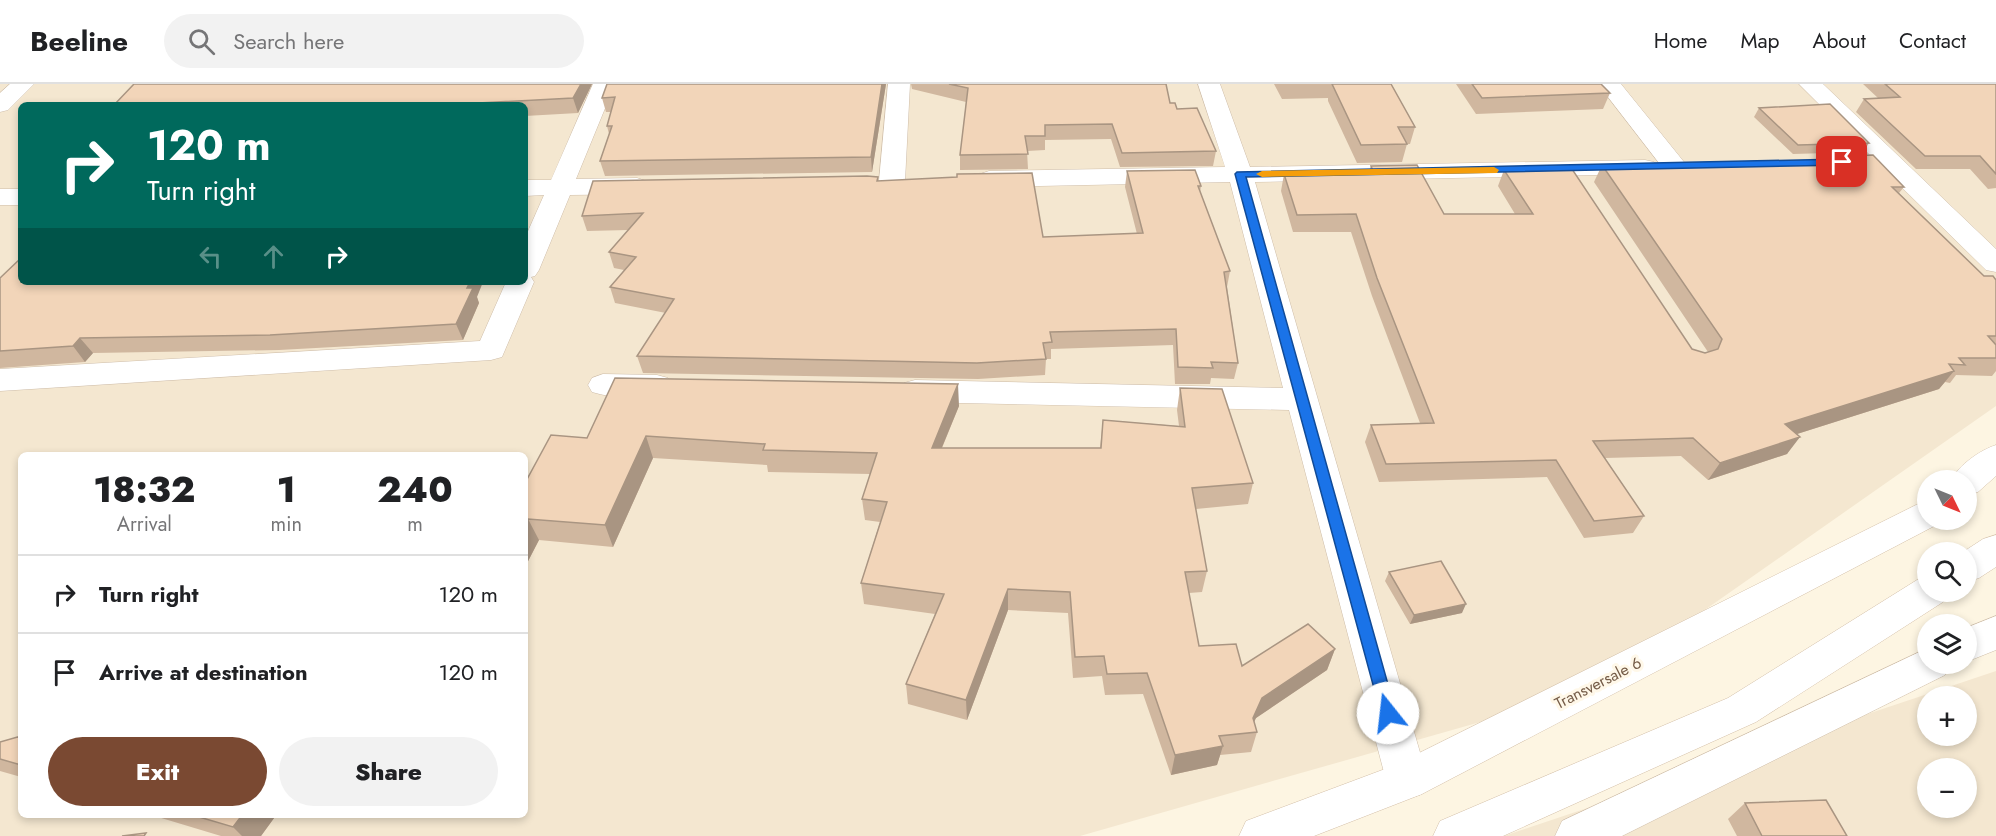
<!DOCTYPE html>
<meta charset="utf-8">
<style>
body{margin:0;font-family:Jost,sans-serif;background:#f2f2f2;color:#202124;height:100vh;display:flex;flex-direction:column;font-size:22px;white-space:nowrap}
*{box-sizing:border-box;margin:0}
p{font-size:20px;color:#757577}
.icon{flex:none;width:33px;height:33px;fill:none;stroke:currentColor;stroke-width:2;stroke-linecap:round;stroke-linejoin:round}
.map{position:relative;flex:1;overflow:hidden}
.sheet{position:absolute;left:18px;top:368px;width:510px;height:366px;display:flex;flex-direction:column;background:#fff;border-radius:9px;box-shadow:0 3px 9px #0003}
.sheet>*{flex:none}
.guide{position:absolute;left:18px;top:18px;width:510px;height:183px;border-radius:9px;box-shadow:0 3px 9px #0003;background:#00695c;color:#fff;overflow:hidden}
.needle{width:39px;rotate:133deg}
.buttons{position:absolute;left:1917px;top:386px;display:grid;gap:12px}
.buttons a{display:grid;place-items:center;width:60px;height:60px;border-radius:50%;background:#fff;box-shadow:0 3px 9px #0003;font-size:30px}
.pin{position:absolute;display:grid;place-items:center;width:51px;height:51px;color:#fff;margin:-26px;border-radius:12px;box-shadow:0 3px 9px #0006}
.me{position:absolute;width:66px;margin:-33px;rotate:344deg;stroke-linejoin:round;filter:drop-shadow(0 0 4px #0008)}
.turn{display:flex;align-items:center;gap:21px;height:126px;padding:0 30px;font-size:27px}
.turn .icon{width:78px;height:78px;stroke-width:2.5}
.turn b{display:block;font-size:42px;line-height:51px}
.lanes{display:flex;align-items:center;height:57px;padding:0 30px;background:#0003;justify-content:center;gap:30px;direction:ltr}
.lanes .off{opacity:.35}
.eta{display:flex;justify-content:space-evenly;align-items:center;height:102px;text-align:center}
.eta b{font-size:36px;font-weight:800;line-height:42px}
.primary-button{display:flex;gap:12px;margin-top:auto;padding:12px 30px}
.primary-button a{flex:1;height:69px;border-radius:36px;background:#7a4932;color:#fff;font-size:24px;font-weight:800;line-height:69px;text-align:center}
.primary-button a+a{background:#f2f2f2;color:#202124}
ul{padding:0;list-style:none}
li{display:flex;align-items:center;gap:18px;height:78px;padding:0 30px;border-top:2px solid #e0e0e0}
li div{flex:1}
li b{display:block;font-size:22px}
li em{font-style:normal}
header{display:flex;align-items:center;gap:36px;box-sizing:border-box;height:84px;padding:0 30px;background:#fff;border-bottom:2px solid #e0e0e0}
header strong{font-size:28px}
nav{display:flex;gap:33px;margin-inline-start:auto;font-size:21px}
.search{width:420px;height:54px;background:#f2f2f2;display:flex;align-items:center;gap:15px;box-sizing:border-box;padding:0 21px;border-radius:33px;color:#757577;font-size:22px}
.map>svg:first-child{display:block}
.residential{fill:#f4e7d0;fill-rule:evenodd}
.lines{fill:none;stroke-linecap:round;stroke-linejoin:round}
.street-casing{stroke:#cebda9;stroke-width:1}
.secondary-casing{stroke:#d3bfa8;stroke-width:1}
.street{fill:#fff;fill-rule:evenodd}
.secondary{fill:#fff;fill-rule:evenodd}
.wall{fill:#d0b79f}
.shaded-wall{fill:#a99582}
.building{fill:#f2d5b9;stroke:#a99582;stroke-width:1.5}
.route{fill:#1a73e8;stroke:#114b97;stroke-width:1.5}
.slow{fill:#f59e0b}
.labels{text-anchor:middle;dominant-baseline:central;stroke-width:6;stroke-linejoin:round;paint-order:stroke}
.street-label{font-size:16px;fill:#755c48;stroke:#fff8e9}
</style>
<header>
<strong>Beeline</strong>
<div class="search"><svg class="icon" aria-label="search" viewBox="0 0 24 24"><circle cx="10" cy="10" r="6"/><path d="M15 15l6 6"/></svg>Search here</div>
<nav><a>Home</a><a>Map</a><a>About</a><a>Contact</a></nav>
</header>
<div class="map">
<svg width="1996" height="752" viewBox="0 0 1996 752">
<rect width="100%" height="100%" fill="#fdf5e2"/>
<path class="residential" d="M0,0H1996V322L1589,607L1080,752H0ZM21,21H525V198H21ZM21,370H525V730H21Z
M1996,587V752H1504ZM1928,612H1966V651H1928ZM1928,684H1966V723H1928Z"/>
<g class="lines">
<g class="street-casing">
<path id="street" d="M10,0H34L8,26L0,28V9Z
M593,0H615L576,95L637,94L646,97L650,102L646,107L637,110L570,111L539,186L535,192L531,193L534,198L502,273L491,276L0,307V285L480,257L506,198H525V154L544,111L525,112V96H551Z
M888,0H910L905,97L901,102L892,105L883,102L879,97Z
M1198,0H1220L1250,83L1645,76L1654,78L1657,83L1654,88L1645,90L1255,98L1428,696L1422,710L1407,715L1392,710L1386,696L1289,326L915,318L904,315L899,307L904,299L915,296L1283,304L1230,98L989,103L980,100L976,95L980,90L989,87L1225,83Z
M1598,0H1621L1684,78L1687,83L1684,88L1675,90L1666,88Z
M1799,0H1823L1996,165V188L1986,186L1883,85L1835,86L1826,84L1823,79L1826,74L1869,70Z
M0,105H21V121H0Z
M603,290L657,291L668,294L672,302L668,310C646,316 614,315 592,308L588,301L592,294Z
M1996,532V566L1966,578V544Z
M1928,564V579H1950L1945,591L1622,752H1555L1562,737Z"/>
</g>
<g class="secondary-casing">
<path id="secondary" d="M1996,361V392L1978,408L1966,411V396H1951C1959,381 1980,366 1996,361Z
M1928,417V435H1943L1940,439L1422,710L1314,752H1239L1246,737L1393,682L1916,421Z
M1996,451V483L1979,494L1966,498V468H1963L1983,455Z
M1928,493V507H1948L1943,518L1756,638L1503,752H1433L1440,737L1728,614L1917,496Z"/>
</g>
<use href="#street" class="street"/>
<use href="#secondary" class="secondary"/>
</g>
<path class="wall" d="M592,0L578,29L525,32V21H114Z
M607,0H886L872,88L605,92L600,77L609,50L607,42L611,28H606L602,14Z
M911,0H1166L1170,19L1177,25L1216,67L1213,82L1120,83L1111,55L1045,56V66L1027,67L1028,85L960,86V71L966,18L912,5Z
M1274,0H1391L1415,43L1410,60H1407L1402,78L1357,79L1328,17V14L1282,15Z
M1456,0H1601L1610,9L1603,25L1476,30Z
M1863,0H1996V104L1988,105L1970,85H1916L1856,28L1864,15L1878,14Z
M1759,24L1869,59L1863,68L1793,70L1754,33Z
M1823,72L1904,103L1899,109L1984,192L1996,196V287L1992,292L1956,291L1950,299L1945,298L1939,305L1797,350L1787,370L1708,396L1681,372L1605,374L1644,432L1633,449L1584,454L1547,393L1379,398L1365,358L1371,341L1420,339L1372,212L1351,148H1293L1281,107L1284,90L1369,87L1371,82L1444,130H1515L1498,102L1504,86L1692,265L1705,269L1708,268L1594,98L1602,81L1820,77Z
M1127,87L1201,102L1200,108L1230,187L1227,203L1238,279L1234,295L1211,294L1210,300H1175L1173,261L1051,265V275H1046L1045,291L978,295L643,289L637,272L666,229L615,219L610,203L624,186L614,184L609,168L628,146L587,147L582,132L878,97L1043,153L1137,150L1125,103Z
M0,194L477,213L479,219L463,256L279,266L93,269L85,278L0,284Z
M1180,304L1253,399L1248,420L1196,425L1207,487L1202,508L1189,509L1199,562L1242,582L1335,565L1327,586L1256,634L1254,637L1257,648L1251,668L1220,671L1217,681L1171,691L1143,610L1105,611L1102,592L1073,594L1068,529L1008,526L967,636L908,620L906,600L935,530L864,520L861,499L880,438L865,436L862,415L870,390L768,388L767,381L653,374L613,463L539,456L525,483V399L587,354L959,322L942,364H1100L1103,336L1179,342L1177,326Z
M1389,488L1462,529L1410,540L1385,497Z
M21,652V693L0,687V658Z
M1745,719L1847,752H1737L1728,735Z
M148,730H277L261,752H221Z"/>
<path class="shaded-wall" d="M581,0H592L578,29L573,14Z
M882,0H886L872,88L871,73Z
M470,198H483L477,213L479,219L463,256L456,240L467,204Z
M80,254L93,269L85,278L73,262Z
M1954,287L1939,305L1772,358L1785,340Z
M958,300L959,322L933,385L932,364Z
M646,352L653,374L613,463L605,441Z
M1800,353L1787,370L1708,396L1720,379Z
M528,435L539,456L525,483V441Z
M1008,505V526L967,636L966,616Z
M1466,520L1462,529L1410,540L1414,531Z
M1335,565L1327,586L1256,634L1249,649L1253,634L1262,614Z
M1223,662L1217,681L1171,691L1175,671Z
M243,730H277L261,752H242L233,743Z"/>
<path class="building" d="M134,0H581L573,14L442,21H114Z
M607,0H882L871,73L600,77L612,42H607L615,13L602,14Z
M949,0H1166L1170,19H1175L1177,25L1197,24L1216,67L1122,69L1112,40L1045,41V52H1025L1028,70L960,71L968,4Z
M1332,0H1391L1415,43H1398L1407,60L1361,61Z
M1472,0H1601L1610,9L1482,14Z
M1885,0H1996V90L1980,72H1925L1864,15L1900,13Z
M1830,20L1869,59L1798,61L1759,24Z
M1873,71L1904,103H1892L1984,192H1993L1996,196V252H1988L1996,261V274H1959L1965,281L1949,280L1954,287L1785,340L1800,353L1720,379L1693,354L1593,357L1644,432L1594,437L1556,376L1386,380L1371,341L1434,339L1377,194L1356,130L1297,131L1284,90L1373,87L1371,82L1417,81L1444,130H1533L1504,86L1570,82L1692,265L1705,269L1718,265L1722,255L1602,81L1828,77L1823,72Z
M1195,86L1201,102H1198L1230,187L1224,188L1238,279L1211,278L1213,284L1178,283L1176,245L1050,248L1052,258L1043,259L1046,275L977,279L637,272L674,215L610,203L636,173L609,168L643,129L582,132L593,97L867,92L878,93L877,97L957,93V90L1032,89L1043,153L1143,149L1127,87Z
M21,174V198H470L467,204H473L456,240L270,251L80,254L73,262L0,267V194Z
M615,294L958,300L932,364H1101L1103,336L1185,343L1180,304L1222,305L1253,399L1192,404L1207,487L1185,488L1199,562L1236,560L1242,582L1308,540L1335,565L1262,614L1253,634L1257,648L1219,652L1223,662L1175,671L1147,589L1107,590L1104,572L1075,573L1070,508L1008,505L966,616L906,600L944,510L861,499L887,418L862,415L877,369L763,366L765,360L646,352L605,441L528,435L525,441V399L551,351L587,354Z
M1441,477L1466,520L1414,531L1389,488Z
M21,652V681L0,675V658Z
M1826,716L1847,752H1762L1745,719Z
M189,730H243L233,743Z
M146,749L144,752H122Z"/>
<path class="route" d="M1842,75L1846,76V81L1246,93L1396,629L1394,634L1388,636L1382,634L1235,90L1237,88Z"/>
<path class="slow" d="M1494,83L1499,86L1497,89L1262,93L1256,90L1262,87Z"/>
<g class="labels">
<g class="street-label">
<text transform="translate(1598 599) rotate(-27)">Transversale 6</text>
</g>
</g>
</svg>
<div class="buttons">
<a><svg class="needle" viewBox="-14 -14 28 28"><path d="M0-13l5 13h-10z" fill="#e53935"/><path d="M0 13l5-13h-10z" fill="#757577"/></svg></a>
<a><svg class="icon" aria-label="search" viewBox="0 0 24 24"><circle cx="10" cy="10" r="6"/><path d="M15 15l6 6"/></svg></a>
<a><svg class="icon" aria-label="layers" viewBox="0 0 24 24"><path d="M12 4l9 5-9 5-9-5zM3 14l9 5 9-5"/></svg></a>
<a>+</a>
<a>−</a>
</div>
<div class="pin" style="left:1842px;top:78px;background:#d93025"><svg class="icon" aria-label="arrive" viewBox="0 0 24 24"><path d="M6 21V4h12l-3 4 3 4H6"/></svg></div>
<svg class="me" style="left:1388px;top:629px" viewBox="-20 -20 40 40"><circle r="19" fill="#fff"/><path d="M0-13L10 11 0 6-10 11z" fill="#1a73e8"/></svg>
<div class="guide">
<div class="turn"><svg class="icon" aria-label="right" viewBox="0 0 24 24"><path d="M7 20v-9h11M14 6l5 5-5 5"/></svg><div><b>120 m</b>Turn right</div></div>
<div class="lanes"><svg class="icon off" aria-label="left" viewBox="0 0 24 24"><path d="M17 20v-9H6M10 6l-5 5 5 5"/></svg><svg class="icon off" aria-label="ahead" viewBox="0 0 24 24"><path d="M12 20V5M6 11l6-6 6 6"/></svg><svg class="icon" aria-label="right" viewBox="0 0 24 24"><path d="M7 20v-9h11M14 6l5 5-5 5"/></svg></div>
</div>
<section class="sheet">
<div class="eta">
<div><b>18:32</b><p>Arrival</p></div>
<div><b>1</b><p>min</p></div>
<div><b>240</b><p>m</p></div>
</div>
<ul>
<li><svg class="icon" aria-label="right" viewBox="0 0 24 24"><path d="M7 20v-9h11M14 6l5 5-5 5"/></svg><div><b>Turn right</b></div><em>120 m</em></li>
<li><svg class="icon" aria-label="arrive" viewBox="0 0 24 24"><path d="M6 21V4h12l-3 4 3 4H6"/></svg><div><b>Arrive at destination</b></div><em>120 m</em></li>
</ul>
<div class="primary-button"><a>Exit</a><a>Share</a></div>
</section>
</div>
